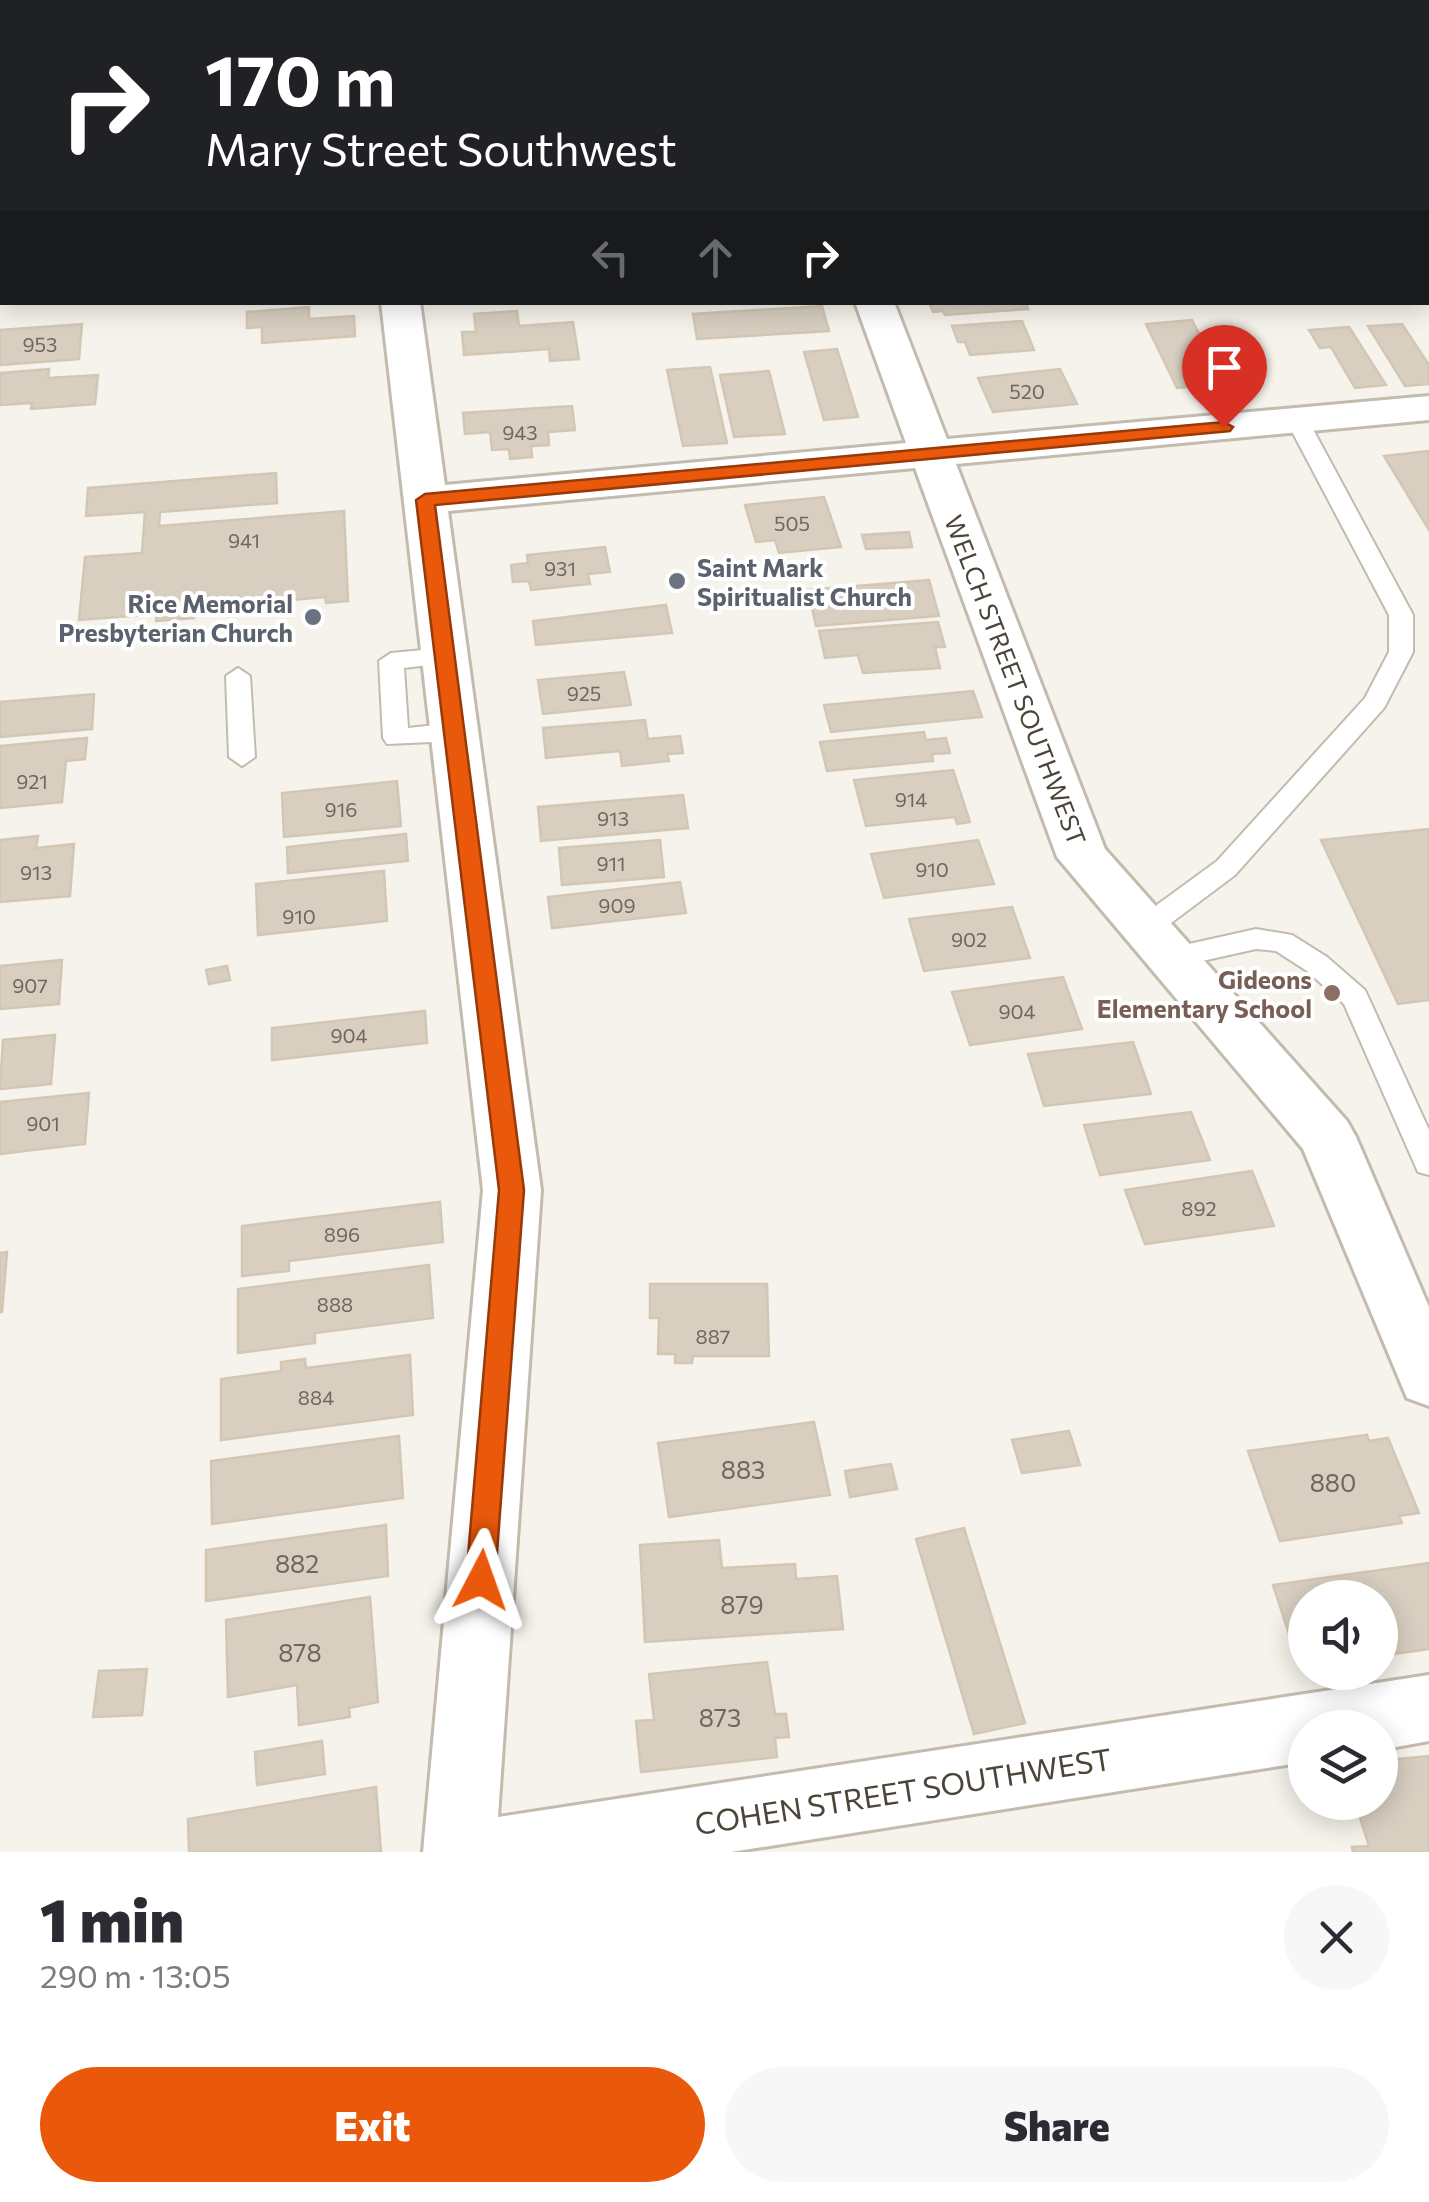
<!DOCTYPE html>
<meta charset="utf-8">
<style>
body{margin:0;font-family:Commissioner,sans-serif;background:#f7f7f7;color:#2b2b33;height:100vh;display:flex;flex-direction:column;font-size:38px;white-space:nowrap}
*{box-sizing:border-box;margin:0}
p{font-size:32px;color:#7c7c81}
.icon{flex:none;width:55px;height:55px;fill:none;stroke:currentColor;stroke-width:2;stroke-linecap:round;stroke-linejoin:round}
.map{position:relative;height:1852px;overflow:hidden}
.side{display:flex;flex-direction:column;background:#fff;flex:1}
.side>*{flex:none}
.banner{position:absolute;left:0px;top:0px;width:1430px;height:305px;box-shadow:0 5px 25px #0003;background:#202124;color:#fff;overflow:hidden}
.controls{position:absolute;left:1288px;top:1580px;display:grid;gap:20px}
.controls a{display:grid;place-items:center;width:110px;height:110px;border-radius:50%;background:#fff;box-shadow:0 5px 25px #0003;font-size:50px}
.pin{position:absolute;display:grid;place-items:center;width:85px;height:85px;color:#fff;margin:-102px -42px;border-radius:50% 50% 50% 0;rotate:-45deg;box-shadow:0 0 10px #0007}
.pin .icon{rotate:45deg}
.me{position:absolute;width:110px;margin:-55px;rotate:4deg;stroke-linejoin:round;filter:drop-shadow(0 0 8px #0008)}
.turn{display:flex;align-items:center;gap:35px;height:210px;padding:0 40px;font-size:45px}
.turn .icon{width:130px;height:130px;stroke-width:2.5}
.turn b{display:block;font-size:70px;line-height:85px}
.lanes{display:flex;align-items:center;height:95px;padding:0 40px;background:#0003;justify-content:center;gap:50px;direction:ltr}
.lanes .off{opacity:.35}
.round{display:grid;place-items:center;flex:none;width:105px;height:105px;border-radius:52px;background:#f7f7f7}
.summary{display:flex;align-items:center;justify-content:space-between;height:170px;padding:0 40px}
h1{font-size:60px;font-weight:800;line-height:75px}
.action{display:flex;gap:20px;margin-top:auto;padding:20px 40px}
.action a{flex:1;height:115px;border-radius:60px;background:#ea580c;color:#fff;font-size:40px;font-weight:800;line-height:115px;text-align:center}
.action a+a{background:#f7f7f7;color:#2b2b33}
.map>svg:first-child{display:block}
.building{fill:#d8cfc1;stroke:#d3c7b4;stroke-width:2.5}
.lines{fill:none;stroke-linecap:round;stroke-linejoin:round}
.service-casing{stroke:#c2bbae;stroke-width:4}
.minor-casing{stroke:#c2bbae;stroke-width:6}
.service{fill:#fff;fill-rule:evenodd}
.minor{fill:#fff;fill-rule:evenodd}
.route{fill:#ea580c;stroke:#983908;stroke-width:2.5}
.worship-dot{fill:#6b7280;stroke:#fff;stroke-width:4}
.education-dot{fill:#8d6e63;stroke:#fff;stroke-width:4}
.labels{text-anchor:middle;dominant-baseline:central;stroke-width:8;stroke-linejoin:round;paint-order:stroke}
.number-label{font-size:20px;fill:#6e675b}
.worship-label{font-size:25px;font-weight:bold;fill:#5b616d;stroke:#fff;text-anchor:start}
.street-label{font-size:25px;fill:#4b4439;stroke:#fff}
.education-label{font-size:25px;font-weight:bold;fill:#785e54;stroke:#fff;text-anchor:end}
.near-number-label{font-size:25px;fill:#6e675b}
.near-street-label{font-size:30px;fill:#4b4439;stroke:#fff}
</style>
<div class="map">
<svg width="1429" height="1852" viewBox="0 0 1429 1852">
<rect width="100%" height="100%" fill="#f6f3ec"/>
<path class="building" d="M215,0H317V2H215Z
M929,302H1026L1028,309L945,315L943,311L933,312Z
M822,306L829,331L697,339L693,314Z
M309,307V319L354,316L355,336L262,343V327L247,328V312Z
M517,311L519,326L573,322L579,359L550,361L549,349L464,355L462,332H476L474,314Z
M1192,320L1225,384L1177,388L1146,324Z
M1022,321L1034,350L970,355L965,342H958L952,326Z
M82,324L79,359L0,365V330Z
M1402,324L1429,365V384L1405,386L1368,326Z
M1349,327L1386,385L1355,388L1331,347L1320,348L1309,330Z
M837,349L858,417L824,420L804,352Z
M710,367L727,443L683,446L667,370Z
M49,369L48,378L98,375L95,404L31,409L32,403L0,405V373Z
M1060,369L1077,404L993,412L978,378Z
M769,371L785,434L734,437L720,375Z
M572,406L575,430L548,432L549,445L531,446L532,457L510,459L509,449L492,450L490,432L465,434L463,413Z
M1429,451V530L1384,456Z
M276,473L277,503L160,512L159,526L344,511L348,601L326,603L325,597L194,609V618L156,621L157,614L79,620L85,557L142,553L145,512L86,516L88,488Z
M824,497L841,547L779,553L775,540L756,542L745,505Z
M909,532L912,547L866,549L862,535Z
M605,547L610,572L588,574L590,584L531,590L529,581L513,582L511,565L528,563L527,555Z
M929,580L939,616L816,626L808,590Z
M666,605L672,633L536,645L533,621Z
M938,622L945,647H935L940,668L863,673L858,655L825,658L819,631Z
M624,672L631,705L543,714L538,680Z
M973,691L982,717L831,732L824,705Z
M94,694L92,729L0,737V702Z
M645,720L648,739L680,736L683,753L667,754L669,761L622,766L620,751L546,758L543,728Z
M924,732L926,740L946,738L950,753L932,754L933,761L827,771L820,742Z
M87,738L85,759L66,761L62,802L0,808V746Z
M953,770L970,822L957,824L955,817L866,826L854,780Z
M397,781L401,826L284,837L282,793Z
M683,795L688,828L541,841L538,807Z
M1429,829V1000L1398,1004L1321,840Z
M406,834L408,861L288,873L287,847Z
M38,836L36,848L74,844L70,896L0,902V840Z
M660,840L664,877L562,885L559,848Z
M978,840L994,884L884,898L871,854Z
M384,871L387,921L258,935L256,884Z
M680,882L686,913L552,928L548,897Z
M1012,907L1030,958L924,971L909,919Z
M62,960L59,1004L0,1009V966Z
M227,966L230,980L209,984L206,970Z
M1063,977L1082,1029L970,1045L952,992Z
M425,1011L427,1043L272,1060V1028Z
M55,1035L51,1084L0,1089L3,1040Z
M1133,1042L1151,1094L1044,1106L1028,1054Z
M89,1093L85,1144L0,1154V1102Z
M1191,1112L1210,1160L1100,1175L1084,1125Z
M1252,1171L1274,1226L1145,1244L1125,1190Z
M440,1202L443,1242L289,1261V1271L242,1276V1226Z
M7,1252L2,1312H0V1253Z
M429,1265L433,1318L315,1333V1343L238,1353V1289Z
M650,1284H767L769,1356H693L692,1363H675V1354H658L659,1318H650Z
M410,1355L413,1415L221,1440V1379L281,1371V1362L305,1359L306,1368Z
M814,1422L830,1495L669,1517L658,1443Z
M1069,1431L1080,1465L1022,1473L1012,1440Z
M1367,1435L1369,1441L1388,1438L1419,1513L1399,1516L1402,1523L1280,1541L1248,1451Z
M399,1436L403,1498L212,1524L211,1461Z
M891,1464L897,1489L850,1497L845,1471Z
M386,1525L388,1576L206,1601V1550Z
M964,1528L1025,1723L974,1734L916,1539Z
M719,1540L722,1568L795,1564L796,1579L837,1576L843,1629L645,1642L640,1545Z
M1429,1563V1649L1380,1656V1598H1305V1666L1300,1667L1273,1585Z
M370,1597L378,1702L349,1708L350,1717L299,1725L297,1685L228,1697L226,1620Z
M767,1662L775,1714H786L789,1737L775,1738L777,1757L641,1772L636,1721L654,1720L649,1674Z
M147,1669L142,1715L93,1717L99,1671Z
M322,1741L325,1774L257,1785L255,1752Z
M1429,1756V1852H1353L1352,1847L1369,1846L1355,1802H1380V1761Z
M376,1787L381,1852H189L188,1819Z"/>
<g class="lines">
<g class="service-casing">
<path id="service" d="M1297,413L1308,420L1413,615V652L1384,708L1235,875L1155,935H1135L1131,928L1135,921L1217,861L1365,698L1389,652V615L1286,420Z
M444,648L453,650L456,656L453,662L404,668L408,728L454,723L467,732L454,741L387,744L383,738L379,661L391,653Z
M238,668L250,676L255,757L242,766L229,757L226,676Z
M1256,929L1292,935L1327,957L1365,990L1429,1130V1175L1418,1172L1414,1163L1344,1004L1307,971L1276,951L1256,949L1171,968L1161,965L1157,958L1161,951L1171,948Z"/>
</g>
<g class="minor-casing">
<path id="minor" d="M346,0H378V2H346Z
M743,0H775L776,2H744Z
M1357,0H1424L1356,2Z
M0,89H2V109H0Z
M1428,144H1429V168L1428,167Z
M381,302H420L445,485L906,443L855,302H894L947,439L1429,396V420L956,464L1105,849L1347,1121L1356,1137L1429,1307V1406L1407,1398L1303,1149L1057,857L915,468L448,511L541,1190L498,1817L1429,1675V1741L1380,1750V1728H1305V1762L731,1852H423L483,1190Z"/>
</g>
<use href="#service" class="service"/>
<use href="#minor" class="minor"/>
</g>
<path class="route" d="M1224,422L1233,427L1230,431L435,505L524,1190L495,1580L491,1589L481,1593L471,1589L466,1580L499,1190L416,500L425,494Z"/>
<g class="worship-dot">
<circle cx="677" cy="581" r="10"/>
<circle cx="313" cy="617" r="10"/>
</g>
<circle class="education-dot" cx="1332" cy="993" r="10"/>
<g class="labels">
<g class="number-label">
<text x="40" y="344">953</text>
<text x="1027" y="391">520</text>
<text x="520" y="432">943</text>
<text x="792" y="523">505</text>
<text x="244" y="540">941</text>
<text x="560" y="568">931</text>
<text x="584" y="693">925</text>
<text x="32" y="781">921</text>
<text x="911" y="799">914</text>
<text x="341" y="809">916</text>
<text x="613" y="818">913</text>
<text x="611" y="863">911</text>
<text x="932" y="869">910</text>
<text x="36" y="872">913</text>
<text x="617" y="905">909</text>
<text x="299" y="916">910</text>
<text x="969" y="939">902</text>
<text x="30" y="985">907</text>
<text x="1017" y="1011">904</text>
<text x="349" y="1035">904</text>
<text x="43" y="1123">901</text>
<text x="1199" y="1208">892</text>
<text x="342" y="1234">896</text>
<text x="335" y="1304">888</text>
<text x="713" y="1336">887</text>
<text x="316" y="1397">884</text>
</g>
<g class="worship-label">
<text x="697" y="567">Saint Mark<tspan x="697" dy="29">Spiritualist Church</tspan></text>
<text x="293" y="603" text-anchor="end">Rice Memorial<tspan x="293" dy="29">Presbyterian Church</tspan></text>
</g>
<g class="street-label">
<text transform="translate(1016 680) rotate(69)">WELCH STREET SOUTHWEST</text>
</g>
<g class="education-label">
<text x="1312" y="979">Gideons<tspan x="1312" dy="29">Elementary School</tspan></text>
</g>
<g class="near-number-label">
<text x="743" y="1469">883</text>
<text x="1333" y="1482">880</text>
<text x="297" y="1563">882</text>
<text x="742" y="1604">879</text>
<text x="300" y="1652">878</text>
<text x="720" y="1717">873</text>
</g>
<g class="near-street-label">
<text transform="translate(903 1790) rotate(-9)">COHEN STREET SOUTHWEST</text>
</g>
</g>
</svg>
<div class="controls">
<a><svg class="icon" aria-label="sound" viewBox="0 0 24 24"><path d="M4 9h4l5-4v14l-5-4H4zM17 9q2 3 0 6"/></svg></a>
<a><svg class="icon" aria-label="layers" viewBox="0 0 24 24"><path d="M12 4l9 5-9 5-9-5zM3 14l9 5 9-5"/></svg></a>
</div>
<div class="pin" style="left:1224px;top:427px;background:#d93025"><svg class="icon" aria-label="arrive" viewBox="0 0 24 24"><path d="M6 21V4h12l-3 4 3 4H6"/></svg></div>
<svg class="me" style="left:481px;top:1580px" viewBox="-20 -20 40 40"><path d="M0-17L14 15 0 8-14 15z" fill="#ea580c" stroke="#fff" stroke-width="4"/></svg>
<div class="banner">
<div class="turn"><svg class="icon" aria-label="right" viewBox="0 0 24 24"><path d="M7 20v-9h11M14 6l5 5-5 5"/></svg><div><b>170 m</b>Mary Street Southwest</div></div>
<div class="lanes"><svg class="icon off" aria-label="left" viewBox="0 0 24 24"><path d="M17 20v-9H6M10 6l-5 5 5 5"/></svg><svg class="icon off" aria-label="ahead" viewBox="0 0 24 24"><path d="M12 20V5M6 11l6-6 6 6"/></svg><svg class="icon" aria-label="right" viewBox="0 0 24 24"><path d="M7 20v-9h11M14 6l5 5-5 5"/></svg></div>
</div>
</div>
<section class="side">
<div class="summary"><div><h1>1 min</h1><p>290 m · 13:05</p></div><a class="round"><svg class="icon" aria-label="close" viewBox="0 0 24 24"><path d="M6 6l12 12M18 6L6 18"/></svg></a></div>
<div class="action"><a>Exit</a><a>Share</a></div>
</section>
